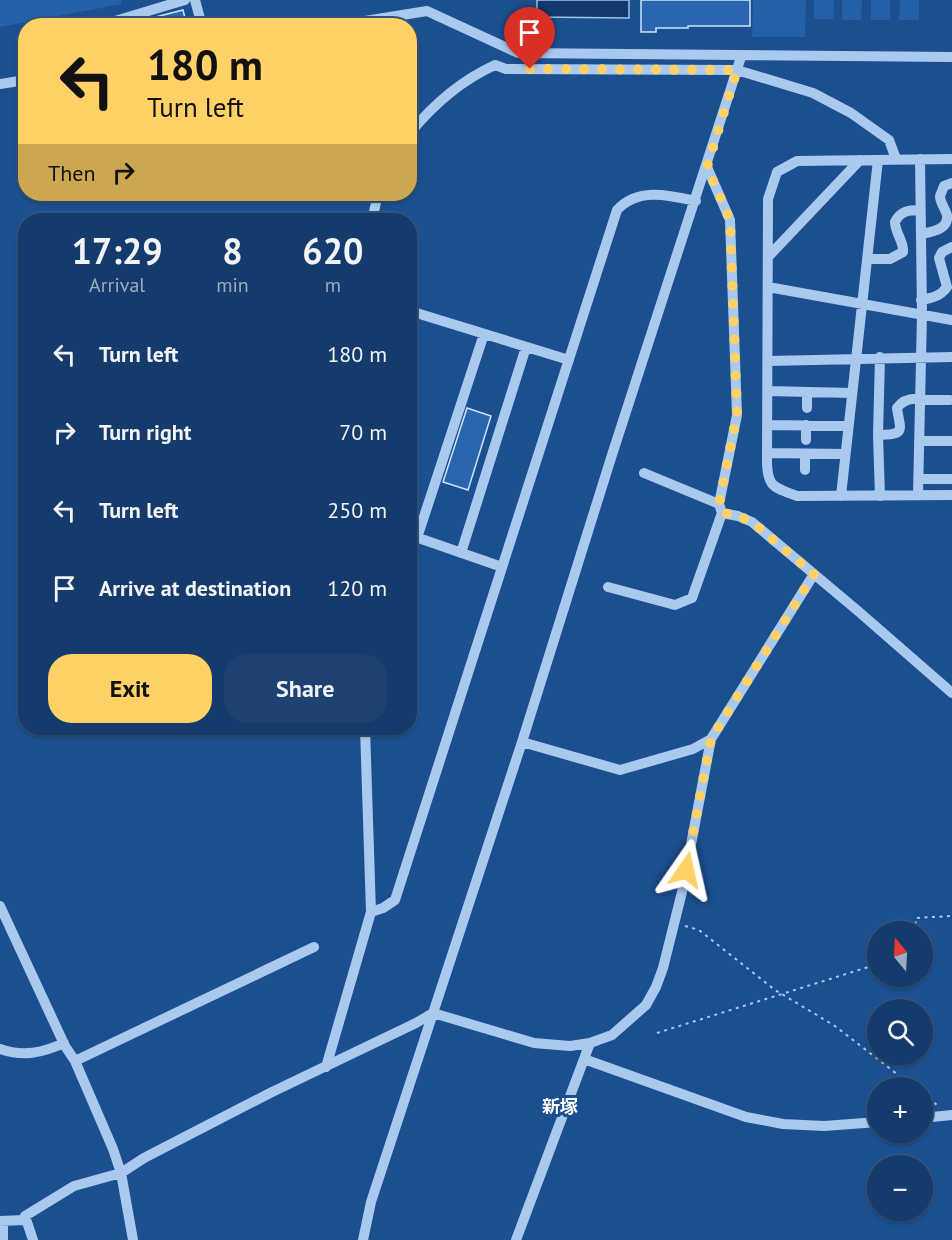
<!DOCTYPE html>
<meta charset="utf-8">
<style>
body{margin:0;font-family:"PT Sans","Noto Sans JP",sans-serif;background:#1d4271;color:#f1f3f6;height:100vh;display:flex;flex-direction:column;font-size:22px;white-space:nowrap}
*{box-sizing:border-box;margin:0}
p{font-size:20px;color:#9dadc1}
.icon{flex:none;width:33px;height:33px;fill:none;stroke:currentColor;stroke-width:2;stroke-linecap:round;stroke-linejoin:round}
.map{position:relative;flex:1;overflow:hidden}
.details{position:absolute;left:18px;top:213px;width:399px;height:522px;display:flex;flex-direction:column;background:#143b6b;border-radius:24px;box-shadow:0 2px 4px #0004,0 0 0 2px #33557e}
.details>*{flex:none}
.hud{position:absolute;left:18px;top:18px;width:399px;height:183px;border-radius:24px;box-shadow:0 2px 4px #0004,0 0 0 2px #33557e;background:#ffd166;color:#111;overflow:hidden}
.needle{width:39px;rotate:342deg}
.controls{position:absolute;left:867px;top:921px;display:grid;gap:12px}
.controls a{display:grid;place-items:center;width:66px;height:66px;border-radius:50%;background:#143b6b;box-shadow:0 2px 4px #0004,0 0 0 2px #33557e;font-size:30px}
.pin{position:absolute;display:grid;place-items:center;width:51px;height:51px;color:#fff;margin:-62px -26px;border-radius:50% 50% 50% 0;rotate:-45deg;box-shadow:0 0 6px #0007}
.pin .icon{rotate:45deg}
.me{position:absolute;width:66px;margin:-33px;rotate:11deg;stroke-linejoin:round;filter:drop-shadow(0 0 4px #0008)}
.turn{display:flex;align-items:center;gap:21px;height:126px;padding:0 30px;font-size:27px}
.turn .icon{width:78px;height:78px;stroke-width:2.5}
.turn b{display:block;font-size:42px;line-height:51px}
.then{display:flex;align-items:center;height:57px;padding:0 30px;background:#0003;gap:12px;font-size:22px}
.eta{display:flex;justify-content:space-evenly;align-items:center;height:102px;text-align:center}
.eta b{font-size:36px;font-weight:800;line-height:42px}
.button{display:flex;gap:12px;margin-top:auto;padding:12px 30px}
.button a{flex:1;height:69px;border-radius:24px;background:#ffd166;color:#111;font-size:24px;font-weight:800;line-height:69px;text-align:center}
.button a+a{background:#1d4271;color:#f1f3f6}
ul{padding:0;list-style:none}
li{display:flex;align-items:center;gap:18px;height:78px;padding:0 30px}
li div{flex:1}
li b{display:block;font-size:22px}
li em{font-style:normal}
.map>svg:first-child{display:block}
.green{fill:#2461a8}
.water{fill:#123a6d;stroke:#9cc4f0;stroke-width:1.5}
.building{fill:#2a66ad;stroke:#cfe3fa;stroke-width:1.5}
.lines{fill:none;stroke-linecap:round;stroke-linejoin:round}
.path{stroke:#a9c9ee;stroke-width:2;stroke-dasharray:3 4.5;stroke-linecap:butt}
.minor{stroke:#a9c9ee;stroke-width:10}
.route{stroke:#ffd166;stroke-width:10;stroke-dasharray:0 18}
.labels{text-anchor:middle;dominant-baseline:central;stroke-width:6;stroke-linejoin:round;paint-order:stroke}
.quarter-label{font-size:18px;font-weight:bold;fill:#fff;stroke:#1b4f8f}
</style>
<div class="map">
<svg width="952" height="1240" viewBox="0 0 952 1240">
<rect width="100%" height="100%" fill="#1b4f8f"/>
<path class="green" d="M0,0H121L122,4L0,27Z
M753,0H806L805,37H752Z
M814,0H834L833,19H814Z
M842,0H862L861,20H842Z
M871,0H890V20H871Z
M900,0H919V20H899Z"/>
<path class="water" d="M537,0H629V18L537,17Z"/>
<path class="building" d="M641,0H750V26H688V28H656V32H641Z
M183,10L187,26H137L136,22Z
M467,408L491,416L468,490L443,482Z"/>
<g class="lines">
<path class="path" d="M685,926L699,930L775,990L835,1026L915,1088
M915,932L916,918L952,916
M657,1033L878,964
M922,1094L937,1105"/>
<path class="minor" d="M195,0L202,26
M115,21L185,0
M334,26L427,11L518,53L952,57
M0,84L26,80
M410,133C433,105 462,80 495,65L506,69L737,70L813,93L851,113L889,140L896,159
M952,159L797,161L777,172L768,199L767,460C767,487 773,487 797,496L952,495
M707,167L730,220L737,415L719,504L722,513L738,516L752,522L858,611L952,693
M372,220L378,194
M921,234C931,232 949,230 947,215C945,208 940,203 940,196L944,186L952,183
M768,257L860,160
M867,259H890L903,252C904,241 895,233 895,222C900,211 909,210 920,210
M768,287L952,320
M921,300C932,298 941,296 947,287L939,258L942,252L952,247
M410,311L569,360
M768,361L952,357
M768,391L852,393
M807,392V408
M919,400H950
M768,425L848,426
M878,435C907,435 900,430 897,408C903,400 910,398 919,399
M806,440V425
M919,441H952
M768,453L845,454
M805,470V454
M644,473L719,504
M919,479H952
M918,495L922,314L920,159
M841,496L878,160
M880,496L878,435L880,357
M410,535L502,567
M417,538L484,334
M461,553L526,347
M608,587L675,605L692,598L722,513
M522,742L620,770L693,749L711,739
M0,906L65,1046L75,1061L113,1149L121,1173L133,1240
M371,912L383,908L395,900L617,210C638,187 669,195 696,201
M0,1049C23,1057 42,1053 64,1043
M584,1059L746,1117L783,1124L824,1126L878,1122
M75,1061L314,947
M326,1067L371,912L365,728
M922,1118L952,1115
M0,1221L25,1220
M3,1221V1240
M33,1240L25,1216L74,1186L121,1173L144,1158L270,1093L416,1023L433,1013L534,1043L570,1046L590,1043L612,1035L646,1005L656,987L663,968L682,892L711,739L814,574
M363,1240L371,1202L522,742L611,458L741,57
M516,1240L590,1043"/>
</g>
<g class="lines">
<path class="route" d="M530,69L737,70L707,167L730,220L734,328L737,414L719,504L723,513L738,516L752,522L814,574L711,739L686,870"/>
</g>
<g class="labels">
<g class="quarter-label">
<text x="560" y="1106">新塚</text>
</g>
</g>
</svg>
<div class="controls">
<a><svg class="needle" viewBox="-14 -14 28 28"><path d="M0-13l5 13h-10z" fill="#e53935"/><path d="M0 13l5-13h-10z" fill="#9dadc1"/></svg></a>
<a><svg class="icon" aria-label="search" viewBox="0 0 24 24"><circle cx="10" cy="10" r="6"/><path d="M15 15l6 6"/></svg></a>
<a>+</a>
<a>−</a>
</div>
<div class="pin" style="left:530px;top:69px;background:#d93025"><svg class="icon" aria-label="arrive" viewBox="0 0 24 24"><path d="M6 21V4h12l-3 4 3 4H6"/></svg></div>
<svg class="me" style="left:686px;top:870px" viewBox="-20 -20 40 40"><path d="M0-17L14 15 0 8-14 15z" fill="#ffd166" stroke="#fff" stroke-width="4"/></svg>
<div class="hud">
<div class="turn"><svg class="icon" aria-label="left" viewBox="0 0 24 24"><path d="M17 20v-9H6M10 6l-5 5 5 5"/></svg><div><b>180 m</b>Turn left</div></div>
<div class="then">Then<svg class="icon" aria-label="right" viewBox="0 0 24 24"><path d="M7 20v-9h11M14 6l5 5-5 5"/></svg></div>
</div>
<section class="details">
<div class="eta">
<div><b>17:29</b><p>Arrival</p></div>
<div><b>8</b><p>min</p></div>
<div><b>620</b><p>m</p></div>
</div>
<ul>
<li><svg class="icon" aria-label="left" viewBox="0 0 24 24"><path d="M17 20v-9H6M10 6l-5 5 5 5"/></svg><div><b>Turn left</b></div><em>180 m</em></li>
<li><svg class="icon" aria-label="right" viewBox="0 0 24 24"><path d="M7 20v-9h11M14 6l5 5-5 5"/></svg><div><b>Turn right</b></div><em>70 m</em></li>
<li><svg class="icon" aria-label="left" viewBox="0 0 24 24"><path d="M17 20v-9H6M10 6l-5 5 5 5"/></svg><div><b>Turn left</b></div><em>250 m</em></li>
<li><svg class="icon" aria-label="arrive" viewBox="0 0 24 24"><path d="M6 21V4h12l-3 4 3 4H6"/></svg><div><b>Arrive at destination</b></div><em>120 m</em></li>
</ul>
<div class="button"><a>Exit</a><a>Share</a></div>
</section>
</div>
